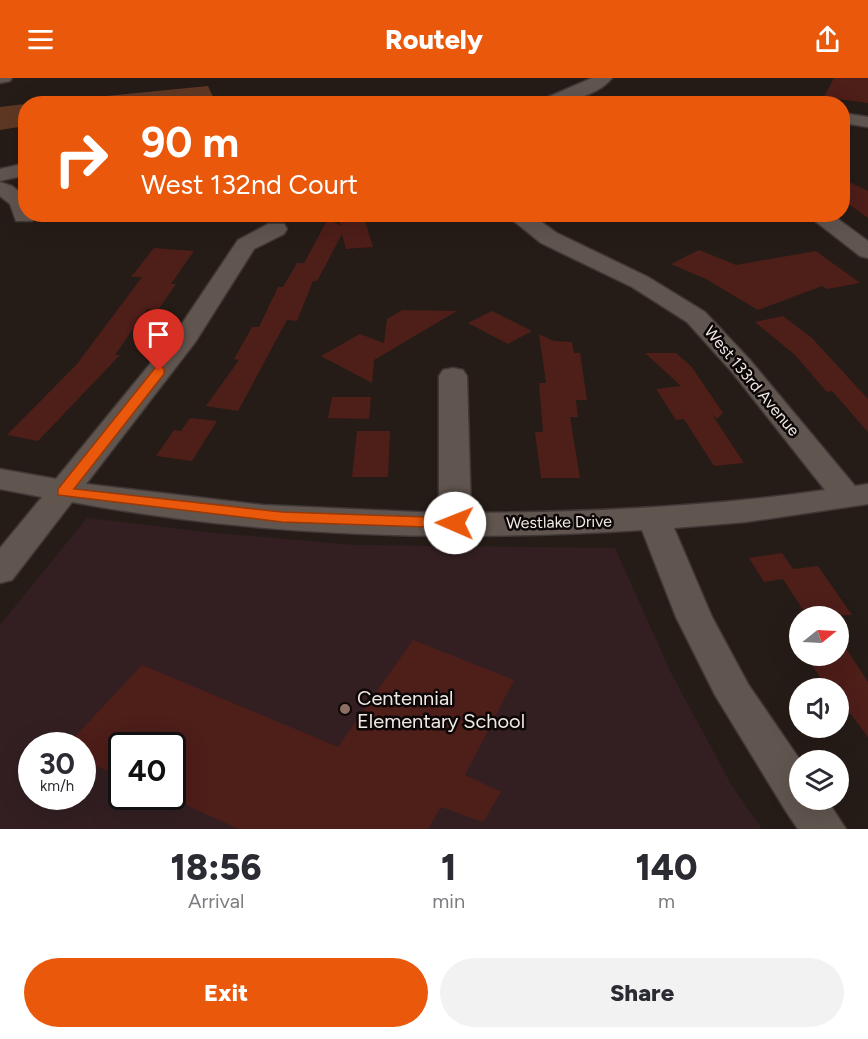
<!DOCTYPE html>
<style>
body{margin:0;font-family:Figtree,sans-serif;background:#f2f2f3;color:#2b2b33;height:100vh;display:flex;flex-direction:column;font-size:22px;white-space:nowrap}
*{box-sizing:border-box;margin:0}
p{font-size:20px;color:#7c7c81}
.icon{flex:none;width:33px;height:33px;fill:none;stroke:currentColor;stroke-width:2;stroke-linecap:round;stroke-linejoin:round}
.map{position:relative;height:751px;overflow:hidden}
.side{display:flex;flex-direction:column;background:#fff;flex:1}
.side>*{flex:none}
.banner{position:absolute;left:18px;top:18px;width:832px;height:126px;border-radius:24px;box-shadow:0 6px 24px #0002;background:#ea580c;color:#fff;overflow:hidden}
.needle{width:39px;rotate:72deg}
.controls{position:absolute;left:789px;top:528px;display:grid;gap:12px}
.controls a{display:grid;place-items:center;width:60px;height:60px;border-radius:50%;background:#fff;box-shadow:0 6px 24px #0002;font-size:30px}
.speed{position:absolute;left:18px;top:654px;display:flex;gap:12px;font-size:30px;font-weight:700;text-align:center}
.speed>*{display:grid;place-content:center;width:78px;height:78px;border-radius:50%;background:#fff;box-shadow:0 6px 24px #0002;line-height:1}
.speed small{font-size:15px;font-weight:400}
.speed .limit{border:3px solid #111;border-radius:9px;background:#fff;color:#111}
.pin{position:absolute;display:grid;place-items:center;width:51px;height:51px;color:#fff;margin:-62px -26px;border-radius:50% 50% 50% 0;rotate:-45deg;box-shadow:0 0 6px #0007}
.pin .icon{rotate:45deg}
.me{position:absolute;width:66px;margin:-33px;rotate:271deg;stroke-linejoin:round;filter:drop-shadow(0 0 4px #0008)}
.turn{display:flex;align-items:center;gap:21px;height:126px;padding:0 24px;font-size:27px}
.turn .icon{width:78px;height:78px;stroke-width:2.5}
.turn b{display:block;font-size:42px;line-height:51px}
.eta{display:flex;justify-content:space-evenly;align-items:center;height:102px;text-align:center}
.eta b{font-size:36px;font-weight:800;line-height:42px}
.cta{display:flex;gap:12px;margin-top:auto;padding:12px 24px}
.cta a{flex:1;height:69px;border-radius:36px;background:#ea580c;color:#fff;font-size:24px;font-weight:800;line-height:69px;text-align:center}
.cta a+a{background:#f2f2f3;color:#2b2b33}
header{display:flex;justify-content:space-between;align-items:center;height:78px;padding:0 24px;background:#ea580c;color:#fff;font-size:27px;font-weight:800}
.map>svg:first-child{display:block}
.education{fill:#331f22;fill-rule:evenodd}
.green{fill:#5f3824}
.building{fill:#4e1e19}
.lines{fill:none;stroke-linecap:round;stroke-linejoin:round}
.minor-casing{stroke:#403836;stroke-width:3}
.minor{fill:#61554f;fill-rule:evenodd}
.route{fill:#ea580c;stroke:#983908;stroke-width:1.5}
.education-dot{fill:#8d6e63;stroke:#0c0706;stroke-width:2}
.labels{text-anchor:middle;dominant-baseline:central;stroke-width:5;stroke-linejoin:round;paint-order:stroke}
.street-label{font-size:16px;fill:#f0e8e5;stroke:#0c0706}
.near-poi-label{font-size:20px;fill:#f0e8e5;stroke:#0c0706;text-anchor:start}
</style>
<header><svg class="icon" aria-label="menu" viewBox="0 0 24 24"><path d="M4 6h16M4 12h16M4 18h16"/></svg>Routely<svg class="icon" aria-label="share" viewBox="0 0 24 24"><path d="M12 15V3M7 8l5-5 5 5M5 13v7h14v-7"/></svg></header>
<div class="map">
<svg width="868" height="751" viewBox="0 0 868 751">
<rect width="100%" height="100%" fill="#261c17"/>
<path class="education" d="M87,440L215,455L355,467L615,470L671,595L732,708L762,751H0V547ZM32,668H82V718H32ZM122,668H172V718H122Z"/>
<path class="green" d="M208,8L216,25H35Z
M25,26V48L0,52V29Z"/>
<path class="building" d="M834,0H868V25L824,19Z
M843,101L868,113V140L843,122Z
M338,136H363L373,169L346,171L342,156L317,203H313L297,243L287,242L238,333L206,328L239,282L234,281L252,249H259L278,209H283L297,185H304L328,141L341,148Z
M154,170L194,173L171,206H176L158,232L147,231L115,277H120L38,363L7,357L77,286L142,199H131Z
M699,172L736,187L816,173L860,205L827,211L822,208L758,232L706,201L671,186Z
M402,232L457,233L374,282L372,305L321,278L360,256L384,265L387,241Z
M492,233L532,253L508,266L468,245Z
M783,238L812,260L868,321V354L832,313L827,314L795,277L755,244Z
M539,256L554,263L572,264L574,275H580L587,322H576L578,339H570L580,400H541L535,354H543L539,305H546Z
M645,275H676L691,288L723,335L717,341L711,335L744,385L714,388L684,341L676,342L656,311L681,308Z
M332,319H371L369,341L328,340Z
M190,340L217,343L192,383L156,378L174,352L181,353Z
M357,353H390L388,399H352Z
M782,475L793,491L818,488L852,537L807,538L783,501L764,504L749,480Z
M838,558L868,604V659L838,619V610H826L807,578H838Z
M413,562L514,602L465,697L501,714L483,744L441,729L428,751H239L172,721V668H122V699L82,682V668H66L142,587L338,669Z"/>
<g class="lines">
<g class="minor-casing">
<path id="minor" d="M0,0H12L10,3L0,5Z
M592,0H612C595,21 557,26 532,26Z
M843,35L868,39V49L843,45Z
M26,85V97L0,103V91Z
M0,104L12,108L26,119V136H34L32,143H16L10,126L0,118Z
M505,136H530L557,155L648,199L705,234L750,282L855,408L868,406V426L746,444L674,450L712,539L748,606L800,682V722H827L846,751H798L787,735L715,617L676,539L642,452C453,464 258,459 72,424L12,502L0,505V470L42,419L0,411V391L56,401L177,253L238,162L268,146H284L287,151L284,156L254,171L196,263L86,406L263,427L439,435V298L443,292L453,290L463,292L467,298L471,435C589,434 707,429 825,412L732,294L687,244L632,209L541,165Z
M806,136H831L868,163V180L860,178Z"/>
</g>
<use href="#minor" class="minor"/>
</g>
<path class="route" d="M159,289L164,290V296L74,411L282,434L455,440L463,445L455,450L282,444L58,417V411L155,290Z"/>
<circle class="education-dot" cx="345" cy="631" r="6"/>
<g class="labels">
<g class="street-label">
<text transform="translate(752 303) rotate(50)">West 133rd Avenue</text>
<text transform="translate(559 444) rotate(-1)">Westlake Drive</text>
</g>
<g class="near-poi-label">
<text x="357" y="620">Centennial<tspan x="357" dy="23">Elementary School</tspan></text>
</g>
</g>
</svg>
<div class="controls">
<a><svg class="needle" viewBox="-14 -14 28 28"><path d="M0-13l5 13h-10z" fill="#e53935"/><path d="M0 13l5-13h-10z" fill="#7c7c81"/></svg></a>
<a><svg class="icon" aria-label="sound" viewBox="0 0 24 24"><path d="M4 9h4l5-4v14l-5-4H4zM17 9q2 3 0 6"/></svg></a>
<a><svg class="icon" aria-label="layers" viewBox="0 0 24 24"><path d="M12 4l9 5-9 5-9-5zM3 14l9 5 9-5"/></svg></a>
</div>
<div class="speed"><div>30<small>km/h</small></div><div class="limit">40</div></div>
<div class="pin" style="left:159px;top:293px;background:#d93025"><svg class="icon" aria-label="arrive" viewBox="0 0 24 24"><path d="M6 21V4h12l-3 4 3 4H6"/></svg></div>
<svg class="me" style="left:455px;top:445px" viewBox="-20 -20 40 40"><circle r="19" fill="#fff"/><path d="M0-13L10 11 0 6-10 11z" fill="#ea580c"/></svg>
<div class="banner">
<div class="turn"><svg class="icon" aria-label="right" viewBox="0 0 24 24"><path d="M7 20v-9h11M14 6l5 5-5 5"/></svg><div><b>90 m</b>West 132nd Court</div></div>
</div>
</div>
<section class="side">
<div class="eta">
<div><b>18:56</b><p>Arrival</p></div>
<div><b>1</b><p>min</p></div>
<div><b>140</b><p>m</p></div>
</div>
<div class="cta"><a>Exit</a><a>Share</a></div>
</section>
